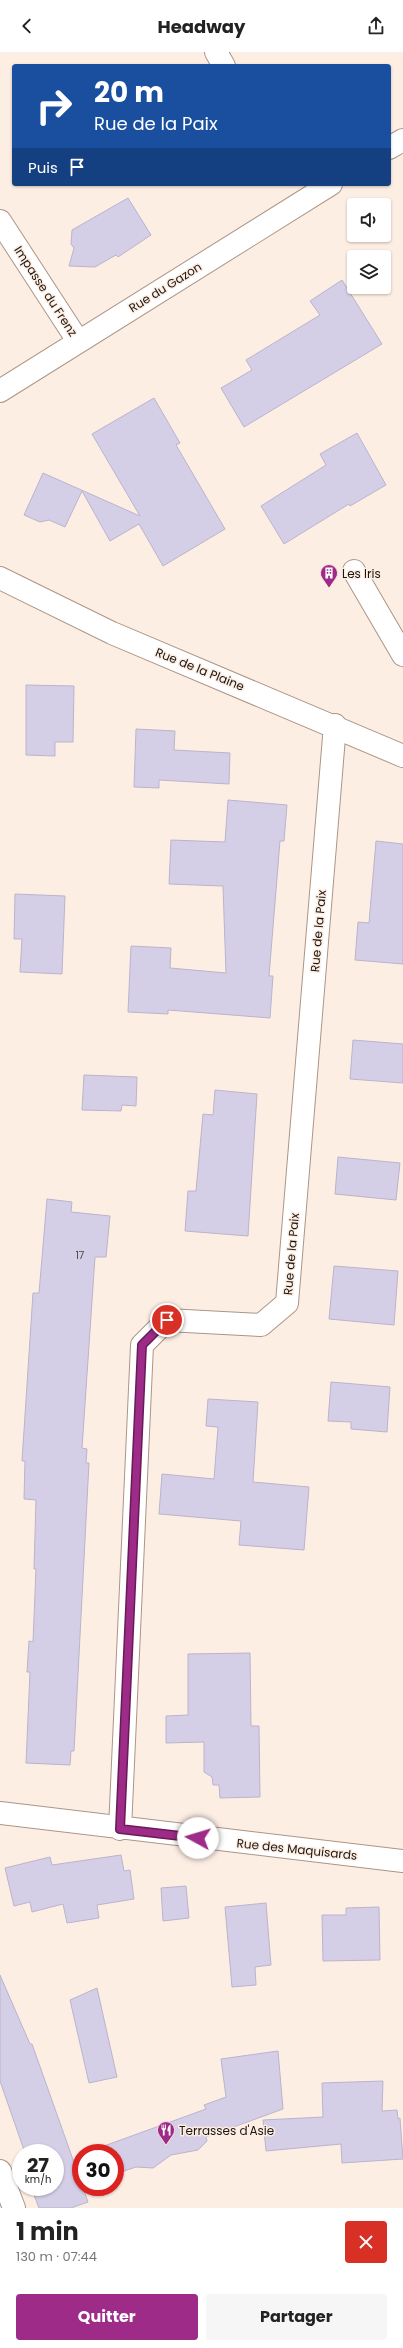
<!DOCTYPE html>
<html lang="fr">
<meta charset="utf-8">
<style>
body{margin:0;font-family:Poppins,sans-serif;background:#f6f6f6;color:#222;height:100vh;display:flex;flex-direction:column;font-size:15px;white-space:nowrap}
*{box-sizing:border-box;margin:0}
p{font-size:13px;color:#767676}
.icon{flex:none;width:22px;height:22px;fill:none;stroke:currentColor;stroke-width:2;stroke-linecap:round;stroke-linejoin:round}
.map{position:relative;height:2156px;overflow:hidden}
.side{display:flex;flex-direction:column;background:#fff;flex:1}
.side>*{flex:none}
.banner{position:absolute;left:12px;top:12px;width:379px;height:122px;border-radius:4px;box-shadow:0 1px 3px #0004;background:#1a4fa0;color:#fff;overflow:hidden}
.fabs{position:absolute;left:347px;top:146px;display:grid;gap:8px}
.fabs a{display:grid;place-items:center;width:44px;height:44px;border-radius:4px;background:#fff;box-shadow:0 1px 3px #0004;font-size:20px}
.speed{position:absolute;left:12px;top:2092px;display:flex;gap:8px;font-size:20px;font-weight:700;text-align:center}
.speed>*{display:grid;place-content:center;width:52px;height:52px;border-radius:50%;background:#fff;box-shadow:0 1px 3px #0004;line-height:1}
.speed small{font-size:10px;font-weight:400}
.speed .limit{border:6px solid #d22;background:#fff;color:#111}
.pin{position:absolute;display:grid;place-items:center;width:34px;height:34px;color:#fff;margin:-17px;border:2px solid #fff;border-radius:50%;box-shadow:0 1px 4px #0007}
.me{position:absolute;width:44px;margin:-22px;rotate:276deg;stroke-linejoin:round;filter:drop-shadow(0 0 3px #0008)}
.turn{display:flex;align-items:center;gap:14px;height:84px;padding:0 16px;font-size:18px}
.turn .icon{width:52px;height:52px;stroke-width:2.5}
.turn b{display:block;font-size:28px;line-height:34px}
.then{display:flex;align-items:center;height:38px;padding:0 16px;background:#0003;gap:8px;font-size:15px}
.round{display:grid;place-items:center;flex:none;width:42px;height:42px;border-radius:4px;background:#f6f6f6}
.summary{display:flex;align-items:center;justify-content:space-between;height:68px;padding:0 16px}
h1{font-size:24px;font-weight:700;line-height:30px}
.primary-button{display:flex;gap:8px;margin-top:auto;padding:8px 16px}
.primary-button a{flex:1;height:46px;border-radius:4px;background:#9e2b87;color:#fff;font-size:16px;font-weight:700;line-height:46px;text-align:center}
.primary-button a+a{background:#f6f6f6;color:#222}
header{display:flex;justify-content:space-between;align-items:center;height:52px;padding:0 16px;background:#fff;font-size:18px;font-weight:700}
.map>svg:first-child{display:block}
.building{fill:#d4cee7;stroke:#bab4cc}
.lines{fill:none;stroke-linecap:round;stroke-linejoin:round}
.minor-casing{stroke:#ac9586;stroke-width:24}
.tertiary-casing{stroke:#ac9586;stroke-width:24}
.minor{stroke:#fff;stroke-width:22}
.tertiary{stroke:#fff;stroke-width:22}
.route-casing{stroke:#671c58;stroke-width:10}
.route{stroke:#9e2b87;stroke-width:7}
.labels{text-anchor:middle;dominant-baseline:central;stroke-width:3;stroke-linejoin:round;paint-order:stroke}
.number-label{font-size:10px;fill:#4c4446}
.street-label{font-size:12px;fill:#1e1610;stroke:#fdeee4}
.poi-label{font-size:12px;fill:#1e1610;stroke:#fdeee4;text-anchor:start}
</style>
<header><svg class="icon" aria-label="back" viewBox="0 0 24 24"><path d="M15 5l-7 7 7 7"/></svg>Headway<svg class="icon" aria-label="share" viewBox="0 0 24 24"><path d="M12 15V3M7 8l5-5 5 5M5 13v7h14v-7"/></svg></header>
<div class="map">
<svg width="403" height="2156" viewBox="0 0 403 2156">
<rect width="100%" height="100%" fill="#fdeee4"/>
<path class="building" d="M128,146L151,183L118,205L116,203L95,215L69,214L74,196L71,192L72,178Z
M342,228L382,292L244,375L221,336L252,318L246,308L320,263L310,249Z
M154,346L180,391L176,393L225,477L163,514L139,472L110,489L82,439L65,475L49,468L40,470L24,463L43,421L140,464L92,382Z
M357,381L386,433L350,454L349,452L284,492L261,454L326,413L320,402Z
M26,633L74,634L73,690H55V704L26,703Z
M136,677L175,679L174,698L230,701L229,732L159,728V736L134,735Z
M228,748L287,753L284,789H280L269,924H273L270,966L168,958V962L128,960L131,894L171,896L170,916L226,921L223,834L169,832L171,788L225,790Z
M376,789L403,792V912L355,908L358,870L369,871Z
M15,842L65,844L62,922L20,920L22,887H14Z
M353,988L403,992V1031L350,1027Z
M84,1023L137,1025L136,1054L122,1053L121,1059L82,1058Z
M215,1038L257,1042L248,1184L185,1179L188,1139H196L203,1062L213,1063Z
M338,1105L400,1111L396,1148L335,1142Z
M47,1147L72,1150L71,1160L110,1164L106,1205H95L91,1264L82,1396L87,1397L86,1411H89L74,1699H71L70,1713L26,1711L30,1620H27L29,1589L33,1590L36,1517H34L36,1448L24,1447L25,1409H22L33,1241H39Z
M334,1214L398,1219L394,1273L329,1267Z
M331,1330L390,1335L387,1380L351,1377V1370L328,1369Z
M208,1347L258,1350L253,1430L309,1435L304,1498L239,1493L241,1469L159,1462L162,1422L214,1427L218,1375L206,1374Z
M250,1601L251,1674H259L260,1745L220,1746L219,1733H213L212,1725L204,1720V1690L166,1691V1664L188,1663V1602Z
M121,1803L124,1819L130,1818L134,1847L97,1853L99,1866L67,1871L63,1852L32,1860L30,1850L14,1854L5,1816L50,1805L52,1813Z
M186,1834L189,1866L163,1869L161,1836Z
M266,1851L271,1913L255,1915L256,1933L232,1935L225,1855Z
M379,1855L380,1908L323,1909L322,1863H346V1856Z
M0,1923L30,1992H32L88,2150L71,2156H39L31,2135H55V2101H25L0,2029Z
M97,1936L117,2025L89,2031L70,1948Z
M278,1999L283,2057L206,2085L207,2089L198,2098L171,2103L153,2116L136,2115L115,2122V2101H105L104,2094L206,2057L204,2053L226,2045L221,2007Z
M383,2029L382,2059L397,2058L398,2067L400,2066L403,2107L342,2111L341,2092L266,2099L263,2068L323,2065L322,2031Z"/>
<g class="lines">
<g class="minor-casing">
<path id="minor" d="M216,0L224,14
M389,96L403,88
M0,169L78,289
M0,339L331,132
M354,519L403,603
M0,1761L403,1809
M120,1777L142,1293L167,1268L261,1273L287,1251L335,673
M0,2119L14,2156"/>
</g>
<g class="tertiary-casing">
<path id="tertiary" d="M0,526L112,581L403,704"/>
</g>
<use href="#minor" class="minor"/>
<use href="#tertiary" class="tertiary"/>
</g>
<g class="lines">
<g class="route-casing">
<path id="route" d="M167,1268L142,1293L120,1777L198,1786"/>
</g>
<use href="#route" class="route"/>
</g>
<defs>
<g id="building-pin" transform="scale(0.9)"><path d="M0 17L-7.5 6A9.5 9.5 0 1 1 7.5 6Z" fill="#9e2b87" stroke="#fdeee4"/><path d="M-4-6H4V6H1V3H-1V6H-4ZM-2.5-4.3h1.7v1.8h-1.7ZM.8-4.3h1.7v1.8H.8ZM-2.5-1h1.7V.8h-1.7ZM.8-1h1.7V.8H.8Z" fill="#fff"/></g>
<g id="restaurant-pin" transform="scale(0.9)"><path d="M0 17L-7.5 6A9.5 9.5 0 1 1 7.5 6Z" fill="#9e2b87" stroke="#fdeee4"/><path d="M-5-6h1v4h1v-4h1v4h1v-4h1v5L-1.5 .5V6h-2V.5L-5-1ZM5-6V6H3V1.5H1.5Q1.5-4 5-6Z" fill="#fff"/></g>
</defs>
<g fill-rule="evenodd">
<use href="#building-pin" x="329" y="521"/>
<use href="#restaurant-pin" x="166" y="2078"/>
</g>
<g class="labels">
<g class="number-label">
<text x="80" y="1203">17</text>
</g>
<g class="street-label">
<text transform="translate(165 235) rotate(-32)">Rue du Gazon</text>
<text transform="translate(46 239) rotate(57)">Impasse du Frenz</text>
<text transform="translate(200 617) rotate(22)">Rue de la Plaine</text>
<text transform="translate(318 879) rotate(-85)">Rue de la Paix</text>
<text transform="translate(291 1202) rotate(-85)">Rue de la Paix</text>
<text transform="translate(297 1797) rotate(6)">Rue des Maquisards</text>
</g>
<g class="poi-label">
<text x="342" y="521">Les Iris</text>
<text x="179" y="2078">Terrasses d'Asie</text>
</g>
</g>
</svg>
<div class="fabs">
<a><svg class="icon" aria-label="sound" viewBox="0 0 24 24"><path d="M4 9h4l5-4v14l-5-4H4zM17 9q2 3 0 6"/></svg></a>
<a><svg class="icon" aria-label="layers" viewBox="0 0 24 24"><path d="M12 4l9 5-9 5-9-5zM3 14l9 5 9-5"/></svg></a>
</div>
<div class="speed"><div>27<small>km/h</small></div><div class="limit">30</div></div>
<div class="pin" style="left:167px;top:1268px;background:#d93025"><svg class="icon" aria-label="arrive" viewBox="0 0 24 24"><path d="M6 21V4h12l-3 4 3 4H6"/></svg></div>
<svg class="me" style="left:198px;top:1786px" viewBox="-20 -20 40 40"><circle r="19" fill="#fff"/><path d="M0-13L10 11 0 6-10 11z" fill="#9e2b87"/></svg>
<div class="banner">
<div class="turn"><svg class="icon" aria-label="right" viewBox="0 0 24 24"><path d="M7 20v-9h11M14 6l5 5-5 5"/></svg><div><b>20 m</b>Rue de la Paix</div></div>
<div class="then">Puis<svg class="icon" aria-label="arrive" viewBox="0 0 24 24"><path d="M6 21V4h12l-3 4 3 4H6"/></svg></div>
</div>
</div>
<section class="side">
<div class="summary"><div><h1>1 min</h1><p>130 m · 07:44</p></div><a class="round" style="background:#d93025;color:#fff"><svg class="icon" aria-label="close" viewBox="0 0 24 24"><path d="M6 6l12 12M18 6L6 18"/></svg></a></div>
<div class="primary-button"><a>Quitter</a><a>Partager</a></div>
</section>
